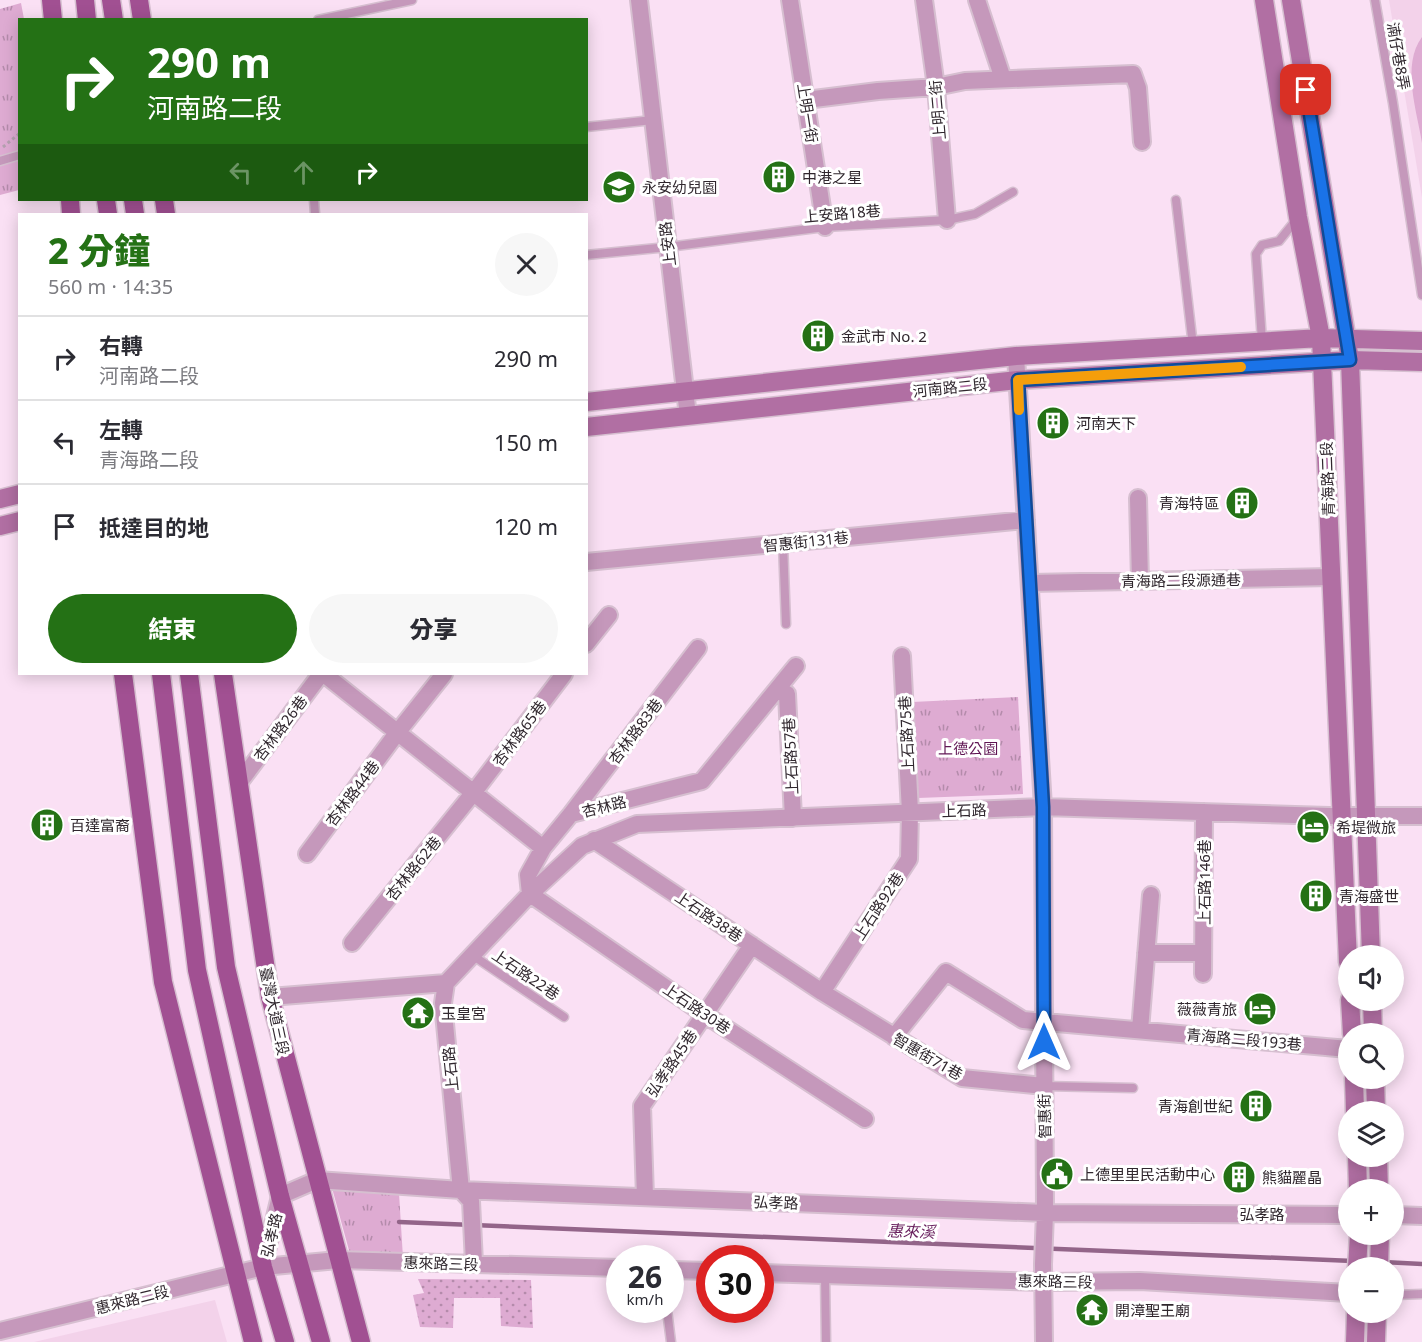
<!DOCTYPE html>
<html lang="zh-TW">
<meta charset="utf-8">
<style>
body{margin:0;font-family:"Noto Sans","Noto Sans TC",sans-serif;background:#f7f7f7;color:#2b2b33;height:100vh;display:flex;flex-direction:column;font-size:22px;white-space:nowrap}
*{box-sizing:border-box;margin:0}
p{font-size:20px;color:#7c7c81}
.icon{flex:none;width:33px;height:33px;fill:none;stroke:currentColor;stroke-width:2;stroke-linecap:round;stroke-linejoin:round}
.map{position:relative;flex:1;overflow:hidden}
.drawer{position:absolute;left:18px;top:213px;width:570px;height:462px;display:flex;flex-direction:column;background:#fff;border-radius:0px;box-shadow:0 3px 15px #0003}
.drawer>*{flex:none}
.hud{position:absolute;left:18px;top:18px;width:570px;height:183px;border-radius:0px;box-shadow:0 3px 15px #0003;background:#247115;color:#fff;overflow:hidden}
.controls{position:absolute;left:1338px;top:945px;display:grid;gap:12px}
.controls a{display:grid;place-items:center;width:66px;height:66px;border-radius:50%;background:#fff;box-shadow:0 3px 15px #0003;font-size:30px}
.speed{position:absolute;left:606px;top:1245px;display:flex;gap:12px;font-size:30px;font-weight:700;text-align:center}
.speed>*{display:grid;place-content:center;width:78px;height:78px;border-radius:50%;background:#fff;box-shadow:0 3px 15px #0003;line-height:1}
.speed small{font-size:15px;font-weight:400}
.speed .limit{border:9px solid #d22;background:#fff;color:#111}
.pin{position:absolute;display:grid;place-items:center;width:51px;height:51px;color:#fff;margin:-26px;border-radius:12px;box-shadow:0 3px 9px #0006}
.me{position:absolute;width:66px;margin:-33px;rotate:0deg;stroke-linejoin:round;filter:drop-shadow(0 0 4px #0008)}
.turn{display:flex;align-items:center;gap:21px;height:126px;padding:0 30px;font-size:27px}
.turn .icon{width:78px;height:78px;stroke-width:2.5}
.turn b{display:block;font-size:42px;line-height:51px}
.lanes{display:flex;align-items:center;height:57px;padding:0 30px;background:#0003;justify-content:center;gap:30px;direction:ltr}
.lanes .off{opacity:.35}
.round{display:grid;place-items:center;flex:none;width:63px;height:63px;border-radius:32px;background:#f7f7f7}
.summary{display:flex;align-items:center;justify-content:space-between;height:102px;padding:0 30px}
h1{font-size:36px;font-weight:800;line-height:45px;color:#247115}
.action{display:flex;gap:12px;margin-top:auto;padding:12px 30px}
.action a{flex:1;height:69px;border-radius:36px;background:#247115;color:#fff;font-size:24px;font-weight:800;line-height:69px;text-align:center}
.action a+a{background:#f7f7f7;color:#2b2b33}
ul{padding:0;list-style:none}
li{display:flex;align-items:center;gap:18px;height:84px;padding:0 30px;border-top:2px solid #e1e1e2}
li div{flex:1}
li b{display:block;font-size:22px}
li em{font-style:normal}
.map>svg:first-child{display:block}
.built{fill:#f3d2ea}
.grass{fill:url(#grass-tufts)}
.garden{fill:url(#garden-dots)}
.pitch{fill:#deabd2}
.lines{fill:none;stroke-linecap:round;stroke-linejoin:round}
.stream{stroke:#936589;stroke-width:4.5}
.lane-casing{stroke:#d6bfd0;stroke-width:11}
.street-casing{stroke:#d6bfd0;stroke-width:20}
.secondary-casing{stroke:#d6bfd0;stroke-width:21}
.primary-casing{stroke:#d6bfd0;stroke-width:21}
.path{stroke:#b4a0af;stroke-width:3;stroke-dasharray:3 3;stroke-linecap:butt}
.lane{stroke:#c598bb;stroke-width:8}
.street{stroke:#c598bb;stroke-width:16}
.secondary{stroke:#b16fa3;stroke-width:18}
.primary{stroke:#a15092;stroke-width:18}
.route-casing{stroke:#114b97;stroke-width:15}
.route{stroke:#1a73e8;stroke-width:10}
.slow{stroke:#f59e0b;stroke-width:10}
.labels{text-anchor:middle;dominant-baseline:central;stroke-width:6;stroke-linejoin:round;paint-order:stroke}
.street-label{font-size:15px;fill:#30272e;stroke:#fff}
.poi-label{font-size:15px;fill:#30272e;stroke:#fff;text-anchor:start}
.park-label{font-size:15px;fill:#601654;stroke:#fff}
.water-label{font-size:16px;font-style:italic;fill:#681f5d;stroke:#fff}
</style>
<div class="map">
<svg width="1422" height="1342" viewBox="0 0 1422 1342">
<defs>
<pattern id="grass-tufts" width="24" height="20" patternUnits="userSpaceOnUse" patternTransform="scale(1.5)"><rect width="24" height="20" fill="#deabd2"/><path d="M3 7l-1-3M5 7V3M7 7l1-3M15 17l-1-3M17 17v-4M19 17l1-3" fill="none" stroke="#b48bab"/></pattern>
<pattern id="garden-dots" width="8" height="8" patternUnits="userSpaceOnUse" patternTransform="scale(1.5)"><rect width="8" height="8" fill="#deabd2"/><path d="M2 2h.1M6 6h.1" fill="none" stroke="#b48bab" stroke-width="1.8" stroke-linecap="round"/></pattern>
</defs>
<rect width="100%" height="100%" fill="#fae0f4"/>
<path class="built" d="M1389,0H1422V198Z
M215,1300L227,1342H34Z"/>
<path class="grass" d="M21,3L24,19L20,20L19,190L0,195V9Z
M1018,697L1023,794L918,798L912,702Z
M332,1188L399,1193L403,1258L350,1254Z"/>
<path class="garden" d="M418,1279L531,1280L533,1328L501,1326L500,1298H454L453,1328L420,1327L413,1295L424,1293Z"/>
<path class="pitch" d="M1422,37V143C1417,111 1401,65 1422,37Z"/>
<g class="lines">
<path class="stream" d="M399,1222L1353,1261
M1383,1262L1422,1264"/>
<g class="lane-casing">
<path id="lane" d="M1375,0L1393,103L1422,295
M318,20L412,0
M586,127L653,120
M0,161L20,155
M314,200L315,214
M1176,200L1193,346
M586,255L668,247L825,227L947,220L975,214L1013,192
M1262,341L1256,254L1262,245L1279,241L1296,220
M783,543L786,624
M472,955L564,1017
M1044,1086L1133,1088
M825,1275L826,1342
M1394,1295L1422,1294
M667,1310L671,1342"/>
</g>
<g class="street-casing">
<path id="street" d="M639,0L688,416
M790,0L825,227
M924,0L936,87L947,220
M977,0L1003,79
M806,100L878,91L936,87L965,81L1133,74L1138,88L1142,142
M1016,356L1043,807L1045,1213L1043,1264L1044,1342
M1138,498L1140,581
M586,562L1026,520
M1030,583L1331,577
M586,644L609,615
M698,648L571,814L543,848L528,875L530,894L704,1014L865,1119
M324,674L543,848
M787,694L793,818
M239,783L321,674
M571,814L702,781L796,666
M594,840L822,992L962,1078L1044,1086
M307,854L397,733L444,674
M352,943L474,792L564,674
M1146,953H1203
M1203,974L1204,812
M822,992L909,859L910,812L902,656
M270,997L446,983
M1140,1030L1151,895
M894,1037L946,972L1023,1020L1348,1049
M645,1197L642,1106L752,945
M1394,1215L1422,1216
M474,1263L471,1201L461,1190L443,1003L446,983L530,894L582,846L637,824L1043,807L1329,816H1422
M263,1267L280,1196L317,1180L461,1190L1045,1213L1348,1215
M670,1270L710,1271
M760,1273L1043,1282L1140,1281L1348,1293
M0,1331L263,1267L338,1260L620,1268"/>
</g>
<g class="secondary-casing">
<path id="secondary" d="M1264,0L1298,217L1321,338L1348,962
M1291,0L1350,360L1371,956
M586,402L1016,356L1321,338L1422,341
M586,427L1018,380L1350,360L1422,362
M0,499L20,494
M0,526L20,521
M1350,1000L1352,1034
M1372,1000L1373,1034
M1354,1078L1355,1112
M1375,1078L1376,1112
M1357,1156L1358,1190
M1378,1156L1379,1190
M1357,1268L1359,1234
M1379,1268L1380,1234
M1355,1342L1356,1312
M1376,1342L1377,1312"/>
</g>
<g class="primary-casing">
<path id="primary" d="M51,0L53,20
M85,0L87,20
M111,0L114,20
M139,0L142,20
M70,200L71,214
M106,200L108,214
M133,200L135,214
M164,200L166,214
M123,674L163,982L253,1342
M161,674L197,970L263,1267L285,1342
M189,674L226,967L280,1196L321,1342
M223,674L270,997L361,1342"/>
</g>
<path class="path" d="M3,147L20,133"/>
<use href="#lane" class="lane"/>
<use href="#street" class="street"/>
<use href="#secondary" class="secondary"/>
<use href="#primary" class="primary"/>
</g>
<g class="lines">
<g class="route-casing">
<path id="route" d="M1044,1042L1043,807L1018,380L1350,360L1306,90"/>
</g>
<use href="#route" class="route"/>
<path class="slow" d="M1019,410L1018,380L1241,367"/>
</g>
<defs>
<g id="building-disc" transform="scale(1.725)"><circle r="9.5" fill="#247115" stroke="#fff"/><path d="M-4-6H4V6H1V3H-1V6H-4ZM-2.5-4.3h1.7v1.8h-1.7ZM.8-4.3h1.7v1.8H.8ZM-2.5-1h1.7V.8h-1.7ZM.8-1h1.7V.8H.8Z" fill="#fff"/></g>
<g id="school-disc" transform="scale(1.725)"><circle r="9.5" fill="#247115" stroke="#fff"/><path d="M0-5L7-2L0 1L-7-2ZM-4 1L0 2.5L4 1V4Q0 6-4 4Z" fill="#fff"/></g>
<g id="hotel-disc" transform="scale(1.725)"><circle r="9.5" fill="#247115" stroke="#fff"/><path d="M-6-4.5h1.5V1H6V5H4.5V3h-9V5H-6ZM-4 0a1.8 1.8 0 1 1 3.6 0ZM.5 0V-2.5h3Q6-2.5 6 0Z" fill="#fff"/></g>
<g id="temple-disc" transform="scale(1.725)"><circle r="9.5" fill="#247115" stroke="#fff"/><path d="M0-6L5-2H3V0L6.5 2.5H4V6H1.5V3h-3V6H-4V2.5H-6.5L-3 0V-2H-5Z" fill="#fff"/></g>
<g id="civic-disc" transform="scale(1.725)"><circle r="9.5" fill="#247115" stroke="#fff"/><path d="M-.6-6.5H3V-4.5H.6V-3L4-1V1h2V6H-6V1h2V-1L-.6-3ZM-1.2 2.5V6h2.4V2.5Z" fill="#fff"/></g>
</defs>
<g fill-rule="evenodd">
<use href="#building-disc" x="779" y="177"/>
<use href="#school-disc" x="619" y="187"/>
<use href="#building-disc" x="818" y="336"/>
<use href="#building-disc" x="1053" y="423"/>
<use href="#building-disc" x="1242" y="503"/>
<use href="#building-disc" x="47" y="825"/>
<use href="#hotel-disc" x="1313" y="827"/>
<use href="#building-disc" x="1316" y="896"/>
<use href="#hotel-disc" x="1260" y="1009"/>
<use href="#temple-disc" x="418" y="1013"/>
<use href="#building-disc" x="1256" y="1106"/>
<use href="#civic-disc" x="1057" y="1174"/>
<use href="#building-disc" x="1239" y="1177"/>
<use href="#temple-disc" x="1092" y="1310"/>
</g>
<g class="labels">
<g class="street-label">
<text transform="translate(1399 56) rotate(80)">湳仔巷8弄</text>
<text transform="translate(937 110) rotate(-95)">上明二街</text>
<text transform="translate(808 113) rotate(81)">上明一街</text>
<text transform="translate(842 213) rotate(-5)">上安路18巷</text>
<text transform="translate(667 244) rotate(-97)">上安路</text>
<text transform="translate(950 387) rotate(-6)">河南路二段</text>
<text transform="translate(1327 479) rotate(-92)">青海路二段</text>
<text transform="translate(806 541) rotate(-6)">智惠街131巷</text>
<text transform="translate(1181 580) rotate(-1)">青海路二段源通巷</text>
<text transform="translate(280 728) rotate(-53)">杏林路26巷</text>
<text transform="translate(635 731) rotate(-53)">杏林路83巷</text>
<text transform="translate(519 733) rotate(-53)">杏林路65巷</text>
<text transform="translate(906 734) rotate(-93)">上石路75巷</text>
<text transform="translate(790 756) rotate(-93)">上石路57巷</text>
<text transform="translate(352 793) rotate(-53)">杏林路44巷</text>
<text transform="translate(604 806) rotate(-14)">杏林路</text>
<text transform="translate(964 810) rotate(-2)">上石路</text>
<text transform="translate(413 868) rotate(-51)">杏林路62巷</text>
<text transform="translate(1204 882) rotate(-90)">上石路146巷</text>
<text transform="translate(878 906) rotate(-57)">上石路92巷</text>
<text transform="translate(709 916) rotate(34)">上石路38巷</text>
<text transform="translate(526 974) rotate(34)">上石路22巷</text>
<text transform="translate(697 1008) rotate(34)">上石路30巷</text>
<text transform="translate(275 1011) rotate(78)">臺灣大道三段</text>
<text transform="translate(1244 1039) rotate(5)">青海路二段193巷</text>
<text transform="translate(928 1056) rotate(30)">智惠街71巷</text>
<text transform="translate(671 1063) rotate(-56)">弘孝路45巷</text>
<text transform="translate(450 1069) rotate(-96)">上石路</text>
<text transform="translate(1044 1116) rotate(-91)">智惠街</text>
<text transform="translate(776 1202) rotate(2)">弘孝路</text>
<text x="1262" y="1214">弘孝路</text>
<text transform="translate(271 1235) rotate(-77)">弘孝路</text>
<text transform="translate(441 1263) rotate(2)">惠來路三段</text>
<text transform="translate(1055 1281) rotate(1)">惠來路三段</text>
<text transform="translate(132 1299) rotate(-14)">惠來路二段</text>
</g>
<g class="poi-label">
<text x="802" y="177">中港之星</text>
<text x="642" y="187">永安幼兒園</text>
<text x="841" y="336">金武市 No. 2</text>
<text x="1076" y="423">河南天下</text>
<text x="1219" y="503" text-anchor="end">青海特區</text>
<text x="70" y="825">百達富裔</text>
<text x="1336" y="827">希堤微旅</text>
<text x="1339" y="896">青海盛世</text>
<text x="1237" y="1009" text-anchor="end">薇薇青旅</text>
<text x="441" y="1013">玉皇宮</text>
<text x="1233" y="1106" text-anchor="end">青海創世紀</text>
<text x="1080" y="1174">上德里里民活動中心</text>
<text x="1262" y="1177">熊貓麗晶</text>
<text x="1115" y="1310">開漳聖王廟</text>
</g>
<g class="park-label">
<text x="968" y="748">上德公園</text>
</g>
<g class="water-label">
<text transform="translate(911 1231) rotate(2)">惠來溪</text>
</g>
</g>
</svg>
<div class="controls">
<a><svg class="icon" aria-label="sound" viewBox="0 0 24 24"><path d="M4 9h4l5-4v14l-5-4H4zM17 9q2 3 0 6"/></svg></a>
<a><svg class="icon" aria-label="search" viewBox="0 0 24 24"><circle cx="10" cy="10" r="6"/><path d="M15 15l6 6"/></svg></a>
<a><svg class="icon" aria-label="layers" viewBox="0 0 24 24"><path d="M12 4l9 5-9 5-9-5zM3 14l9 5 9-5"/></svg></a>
<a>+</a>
<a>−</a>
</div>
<div class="speed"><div>26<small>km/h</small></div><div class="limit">30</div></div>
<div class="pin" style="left:1306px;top:90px;background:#d93025"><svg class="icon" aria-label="arrive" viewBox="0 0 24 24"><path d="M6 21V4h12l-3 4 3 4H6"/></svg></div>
<svg class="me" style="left:1044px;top:1042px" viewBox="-20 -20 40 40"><path d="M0-17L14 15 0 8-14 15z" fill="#1a73e8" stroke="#fff" stroke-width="4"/></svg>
<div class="hud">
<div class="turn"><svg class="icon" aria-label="right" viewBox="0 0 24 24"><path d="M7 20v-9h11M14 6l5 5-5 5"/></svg><div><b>290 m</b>河南路二段</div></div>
<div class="lanes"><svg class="icon off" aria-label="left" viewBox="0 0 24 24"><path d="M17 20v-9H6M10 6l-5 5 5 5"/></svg><svg class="icon off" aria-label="ahead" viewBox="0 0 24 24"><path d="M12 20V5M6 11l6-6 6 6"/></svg><svg class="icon" aria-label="right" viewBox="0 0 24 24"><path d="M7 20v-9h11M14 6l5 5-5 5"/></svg></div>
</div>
<section class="drawer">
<div class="summary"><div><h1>2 分鐘</h1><p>560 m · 14:35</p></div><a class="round"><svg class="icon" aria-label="close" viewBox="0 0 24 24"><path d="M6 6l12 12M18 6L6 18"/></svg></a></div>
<ul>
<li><svg class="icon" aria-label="right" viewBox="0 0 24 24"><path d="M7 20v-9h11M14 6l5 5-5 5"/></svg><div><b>右轉</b><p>河南路二段</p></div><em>290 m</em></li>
<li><svg class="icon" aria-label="left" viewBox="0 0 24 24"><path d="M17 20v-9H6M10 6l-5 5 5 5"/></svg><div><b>左轉</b><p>青海路二段</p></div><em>150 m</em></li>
<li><svg class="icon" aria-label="arrive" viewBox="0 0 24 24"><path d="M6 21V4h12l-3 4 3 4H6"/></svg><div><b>抵達目的地</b></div><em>120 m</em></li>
</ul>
<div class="action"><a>結束</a><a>分享</a></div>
</section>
</div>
